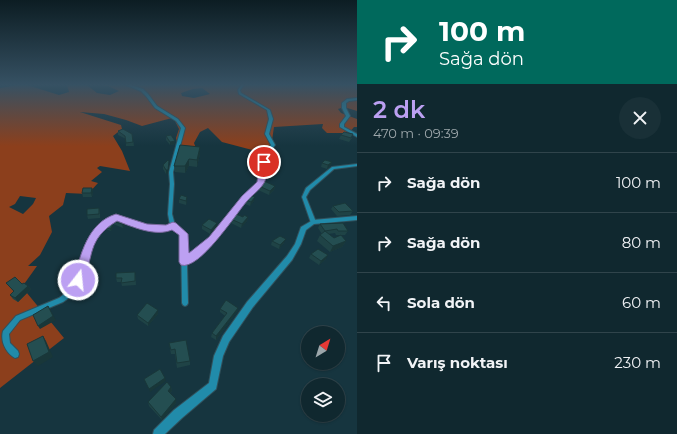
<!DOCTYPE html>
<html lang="tr">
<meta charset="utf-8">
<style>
body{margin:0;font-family:Montserrat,sans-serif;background:#193037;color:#f1f3f6;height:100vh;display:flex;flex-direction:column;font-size:15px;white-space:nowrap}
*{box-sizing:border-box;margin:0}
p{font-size:13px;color:#9ca6aa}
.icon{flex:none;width:22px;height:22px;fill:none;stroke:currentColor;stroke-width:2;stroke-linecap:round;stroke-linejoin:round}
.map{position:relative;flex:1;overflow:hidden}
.panel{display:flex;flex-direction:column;background:#10282f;width:320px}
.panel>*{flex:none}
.guide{background:#00695c;color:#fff;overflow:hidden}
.needle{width:26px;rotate:38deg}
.fabs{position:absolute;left:301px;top:326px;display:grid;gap:8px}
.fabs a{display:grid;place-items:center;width:44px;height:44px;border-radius:50%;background:#10282f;box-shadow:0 1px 3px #0004,0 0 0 1px #30444b;font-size:20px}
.pin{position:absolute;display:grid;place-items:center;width:34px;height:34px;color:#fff;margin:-17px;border:2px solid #fff;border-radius:50%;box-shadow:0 1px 4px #0007}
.me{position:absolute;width:44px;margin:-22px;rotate:16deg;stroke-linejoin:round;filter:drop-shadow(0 0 3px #0008)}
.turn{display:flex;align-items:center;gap:14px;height:84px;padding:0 16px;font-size:18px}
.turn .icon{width:52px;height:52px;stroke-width:2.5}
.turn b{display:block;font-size:28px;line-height:34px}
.round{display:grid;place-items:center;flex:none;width:42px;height:42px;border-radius:21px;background:#193037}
.headline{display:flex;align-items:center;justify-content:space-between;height:68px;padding:0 16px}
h1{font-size:24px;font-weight:600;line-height:30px;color:#bca0f2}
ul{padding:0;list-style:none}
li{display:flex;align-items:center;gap:12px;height:60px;padding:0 16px;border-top:1px solid #30444b}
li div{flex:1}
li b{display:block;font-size:15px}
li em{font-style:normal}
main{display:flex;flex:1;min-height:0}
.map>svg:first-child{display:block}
.green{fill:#8c3f1c;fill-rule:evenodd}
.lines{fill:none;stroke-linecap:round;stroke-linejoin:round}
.minor-casing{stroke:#31515c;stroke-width:2}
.tertiary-casing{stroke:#31515c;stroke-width:2}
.minor{fill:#218baa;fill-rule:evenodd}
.tertiary{fill:#218baa;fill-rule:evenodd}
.wall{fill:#1f4346}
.shaded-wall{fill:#193739}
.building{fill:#244e51;stroke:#193739}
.route{fill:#bca0f2;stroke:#7a689d}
</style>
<main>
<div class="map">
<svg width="357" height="434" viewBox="0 0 357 434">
<rect width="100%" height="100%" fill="#16353f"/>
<path class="green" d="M17,85H27L59,95L69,92L67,85H87L97,93L110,95L119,91L108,86L98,85H357V111L344,107L338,109L341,113L357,119V127H354L349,133H327L322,128L323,124L274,127L271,147L264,153L222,142L208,128L200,132L194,143L197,151L179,150L176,138L179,129L175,121L172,118L142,126L126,120L104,114L80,112L121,125L122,129L113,136L122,151L130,171L100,166L97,168L102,172L91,181L98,183L88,194L66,193L63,205L49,216L52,232L40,255L28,266H37L22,287L64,338L0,388V88ZM202,88L210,94L194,98L182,96L181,93L193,89ZM20,196L36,198L33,204L23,214L9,207L15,204Z"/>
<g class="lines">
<g class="minor-casing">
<path id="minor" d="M126,85H131L143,89L148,94L157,106L178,119L185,128L173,172L174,184L172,214L175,225L187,234V257L196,251L210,239L243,197L259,182L265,153L271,145L265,134L269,119L267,110L239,94L238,90L241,85H244L240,90L241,93L270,110L273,119L269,134L275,145L269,153L263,183L247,199L214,241L200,255L187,263L188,303L187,305L185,306L183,305L182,303L181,235L172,228C153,235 134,226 116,219L107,225L92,242L76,293L63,302L20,320L9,334L10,343L18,351L19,354L18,357L15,358C6,353 0,341 3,331L16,316L59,298L71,289L88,240L103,223L116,215C133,221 151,231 170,225L168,214L170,184L169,172L181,128L176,121L155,108L146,96L141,91Z
M356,85H357V89L356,88Z
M357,98V100L349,101L346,103V108L350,116L344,124V127L357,134V137L340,127V124L346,116L342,108V103L347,99Z
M357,164V166L334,169L310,190L306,197L316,222L315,223H311L302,197L306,188L332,167Z"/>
</g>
<g class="tertiary-casing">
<path id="tertiary" d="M357,216V220L314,224L306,230L301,244L292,260L253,307L229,342L223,356L216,389L182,418L165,434H153L154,430L174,410L209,383L214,356L223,336L247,302L287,256L295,244L301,227L313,220Z"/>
</g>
<use href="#minor" class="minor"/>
<use href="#tertiary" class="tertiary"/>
</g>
<path class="wall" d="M118,131L132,134L134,146H126V139L118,135Z
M341,135L352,138L349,142L339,139Z
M166,136L175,144L170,145L166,140Z
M200,147V154L197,167L189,166L185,173L175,172L174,166Z
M169,161V165L168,174H166L163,169V165Z
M269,161L275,162L273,171L270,170L269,172H267Z
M332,162L330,166L327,169L321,167L322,163Z
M259,186H275L274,190L269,195L258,190Z
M92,188L93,192L92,197H83L82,193Z
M179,199L187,201L186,205L179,203Z
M246,200L254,201L250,206L245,204Z
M333,206L353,211L350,215L337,216L331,209Z
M99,208L100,212V218L88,219L87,215Z
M243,217H248L247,221L241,228L231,223V219Z
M125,220L126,224L123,228L113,224L112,221Z
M320,224L348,231L345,235H336L335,233L328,234L334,238L346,241L342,247L330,252L317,241L320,235L322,234L318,228Z
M202,225L217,227L210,234L202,229Z
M105,227H113L111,231L105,229Z
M272,241L284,243L279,249L271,245Z
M311,254L326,259L319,265L309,258Z
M135,272L136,285L122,286L121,282H117L116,278Z
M95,278L93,288H82L80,285Z
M6,283L22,284L28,286L31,289L18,302L13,299L10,295L14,292Z
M238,308L237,311L216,340L211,337L212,333L225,316L220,312V309Z
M158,314L148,326L138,319L137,315Z
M169,343L190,361V365L177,368L175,354H171Z
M171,387L172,391L170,393L176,399V403L162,420L149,406L148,402Z"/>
<path class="shaded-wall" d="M175,141V144L170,145V142Z
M200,147V154L197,167V160Z
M189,159V166L185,173V166Z
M169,161V165L168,174H166V170Z
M332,162L330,166L327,169L328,165Z
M275,186L274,190L269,195L270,191Z
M92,188L93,192L92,197L91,193Z
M187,197V201L186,205V201Z
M255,197L254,201L250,206L251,202Z
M248,217L247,221L241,228L242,224Z
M125,220L126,224L123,228L122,224Z
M217,223V227L210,234L211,230Z
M113,225V227L111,231L110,229Z
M286,239L284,243L279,249L280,245Z
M346,241L342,247L330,252L333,246Z
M328,255L326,259L319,265L321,261Z
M93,274L95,278L93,288L91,284Z
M28,286L31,289L18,302L15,298Z
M48,306L56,320L40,329L38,326Z
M238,308L237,311L216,340V336Z
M158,310V314L148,326V323Z
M43,336L46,341L53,357L38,366L33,361Z
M165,378L166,381L150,392L149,389Z
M171,387L172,391L168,395V391Z
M176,399V403L162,420L161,417Z"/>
<path class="building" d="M123,129L132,134L133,142L126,143L125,136L118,131Z
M344,132L353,134L351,138L341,135Z
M171,135L175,141L170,142L166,136Z
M180,145L200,147L197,160L189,159L185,166H174Z
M168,160L169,161L168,170H166L163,165Z
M325,160L332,162L328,165L322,163Z
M269,161L275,162L274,167H271L270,168H268Z
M264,181L275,186L270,191L259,186Z
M83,188H92L91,193H82Z
M181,195L187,197L186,201L179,199Z
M250,195L255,197L251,202L246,200Z
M345,203L353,211L339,212L333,206Z
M99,208V214L87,215V209Z
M236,214L243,217L244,215L248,217L242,224L231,219Z
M115,217L125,220L122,224L112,221Z
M209,219L217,223L211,230L202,225Z
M343,223L348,231H338L337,229L325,231L320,224Z
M108,224L113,225L110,229L105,227Z
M325,231L334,238L341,235L346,241L333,246L320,235Z
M280,236L286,239L280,245L272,241Z
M318,249L328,255L321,261L311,254Z
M135,272V281L121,283L122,278H116V273Z
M83,274H93L91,284L80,285Z
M15,277L22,284L24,283L28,286L15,298L10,295L14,291L6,283Z
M226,300L238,308L216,336L212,333L227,313L220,309Z
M147,303L158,310L148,323L137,315Z
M48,306L53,316L38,326L33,315Z
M43,336L49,352L33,361L27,344Z
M186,340L190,361L177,363L175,349L171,350L169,343Z
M160,369L165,378L149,389L144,379Z
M167,382L171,387L168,391L176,399L161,417L148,402Z"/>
<linearGradient id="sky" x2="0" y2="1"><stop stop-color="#0c1d23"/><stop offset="0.58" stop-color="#365163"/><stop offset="1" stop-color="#365163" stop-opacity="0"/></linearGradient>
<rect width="357" height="146" fill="url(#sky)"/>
<path class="route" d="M264,160L268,162C267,168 267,178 264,183C260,190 252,195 247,201C236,214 199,271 181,265L179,262V235L172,230C155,237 133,227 117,221C86,240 95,256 82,283L78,285L75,283L73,280C81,255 87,223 116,214L147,224L166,225L173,222L176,223L188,234L189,253L209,237L242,196L257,182L260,162Z"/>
</svg>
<div class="fabs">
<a><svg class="needle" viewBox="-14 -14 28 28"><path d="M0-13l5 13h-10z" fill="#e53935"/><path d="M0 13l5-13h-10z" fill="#9ca6aa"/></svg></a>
<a><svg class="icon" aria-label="layers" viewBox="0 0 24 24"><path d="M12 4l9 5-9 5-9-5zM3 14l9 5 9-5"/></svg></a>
</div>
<div class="pin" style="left:264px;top:162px;background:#d93025"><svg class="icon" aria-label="arrive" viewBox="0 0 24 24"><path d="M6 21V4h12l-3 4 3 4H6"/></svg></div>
<svg class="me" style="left:78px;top:280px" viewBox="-20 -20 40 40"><circle r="17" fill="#bca0f2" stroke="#fff" stroke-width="3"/><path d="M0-11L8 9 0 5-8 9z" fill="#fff"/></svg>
</div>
<section class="panel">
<div class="guide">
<div class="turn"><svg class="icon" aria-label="right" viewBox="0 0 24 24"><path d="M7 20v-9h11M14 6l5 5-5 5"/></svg><div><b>100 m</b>Sağa dön</div></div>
</div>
<div class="headline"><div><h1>2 dk</h1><p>470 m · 09:39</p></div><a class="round"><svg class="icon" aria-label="close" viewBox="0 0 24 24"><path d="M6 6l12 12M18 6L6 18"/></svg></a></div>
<ul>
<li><svg class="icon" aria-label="right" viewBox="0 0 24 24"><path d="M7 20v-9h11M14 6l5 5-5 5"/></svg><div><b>Sağa dön</b></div><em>100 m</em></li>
<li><svg class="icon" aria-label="right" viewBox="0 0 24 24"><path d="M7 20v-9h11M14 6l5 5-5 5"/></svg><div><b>Sağa dön</b></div><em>80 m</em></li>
<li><svg class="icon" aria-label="left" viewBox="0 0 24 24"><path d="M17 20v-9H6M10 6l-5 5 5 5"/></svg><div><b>Sola dön</b></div><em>60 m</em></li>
<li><svg class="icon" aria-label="arrive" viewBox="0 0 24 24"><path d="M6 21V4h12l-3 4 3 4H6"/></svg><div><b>Varış noktası</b></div><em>230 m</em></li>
</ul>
</section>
</main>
